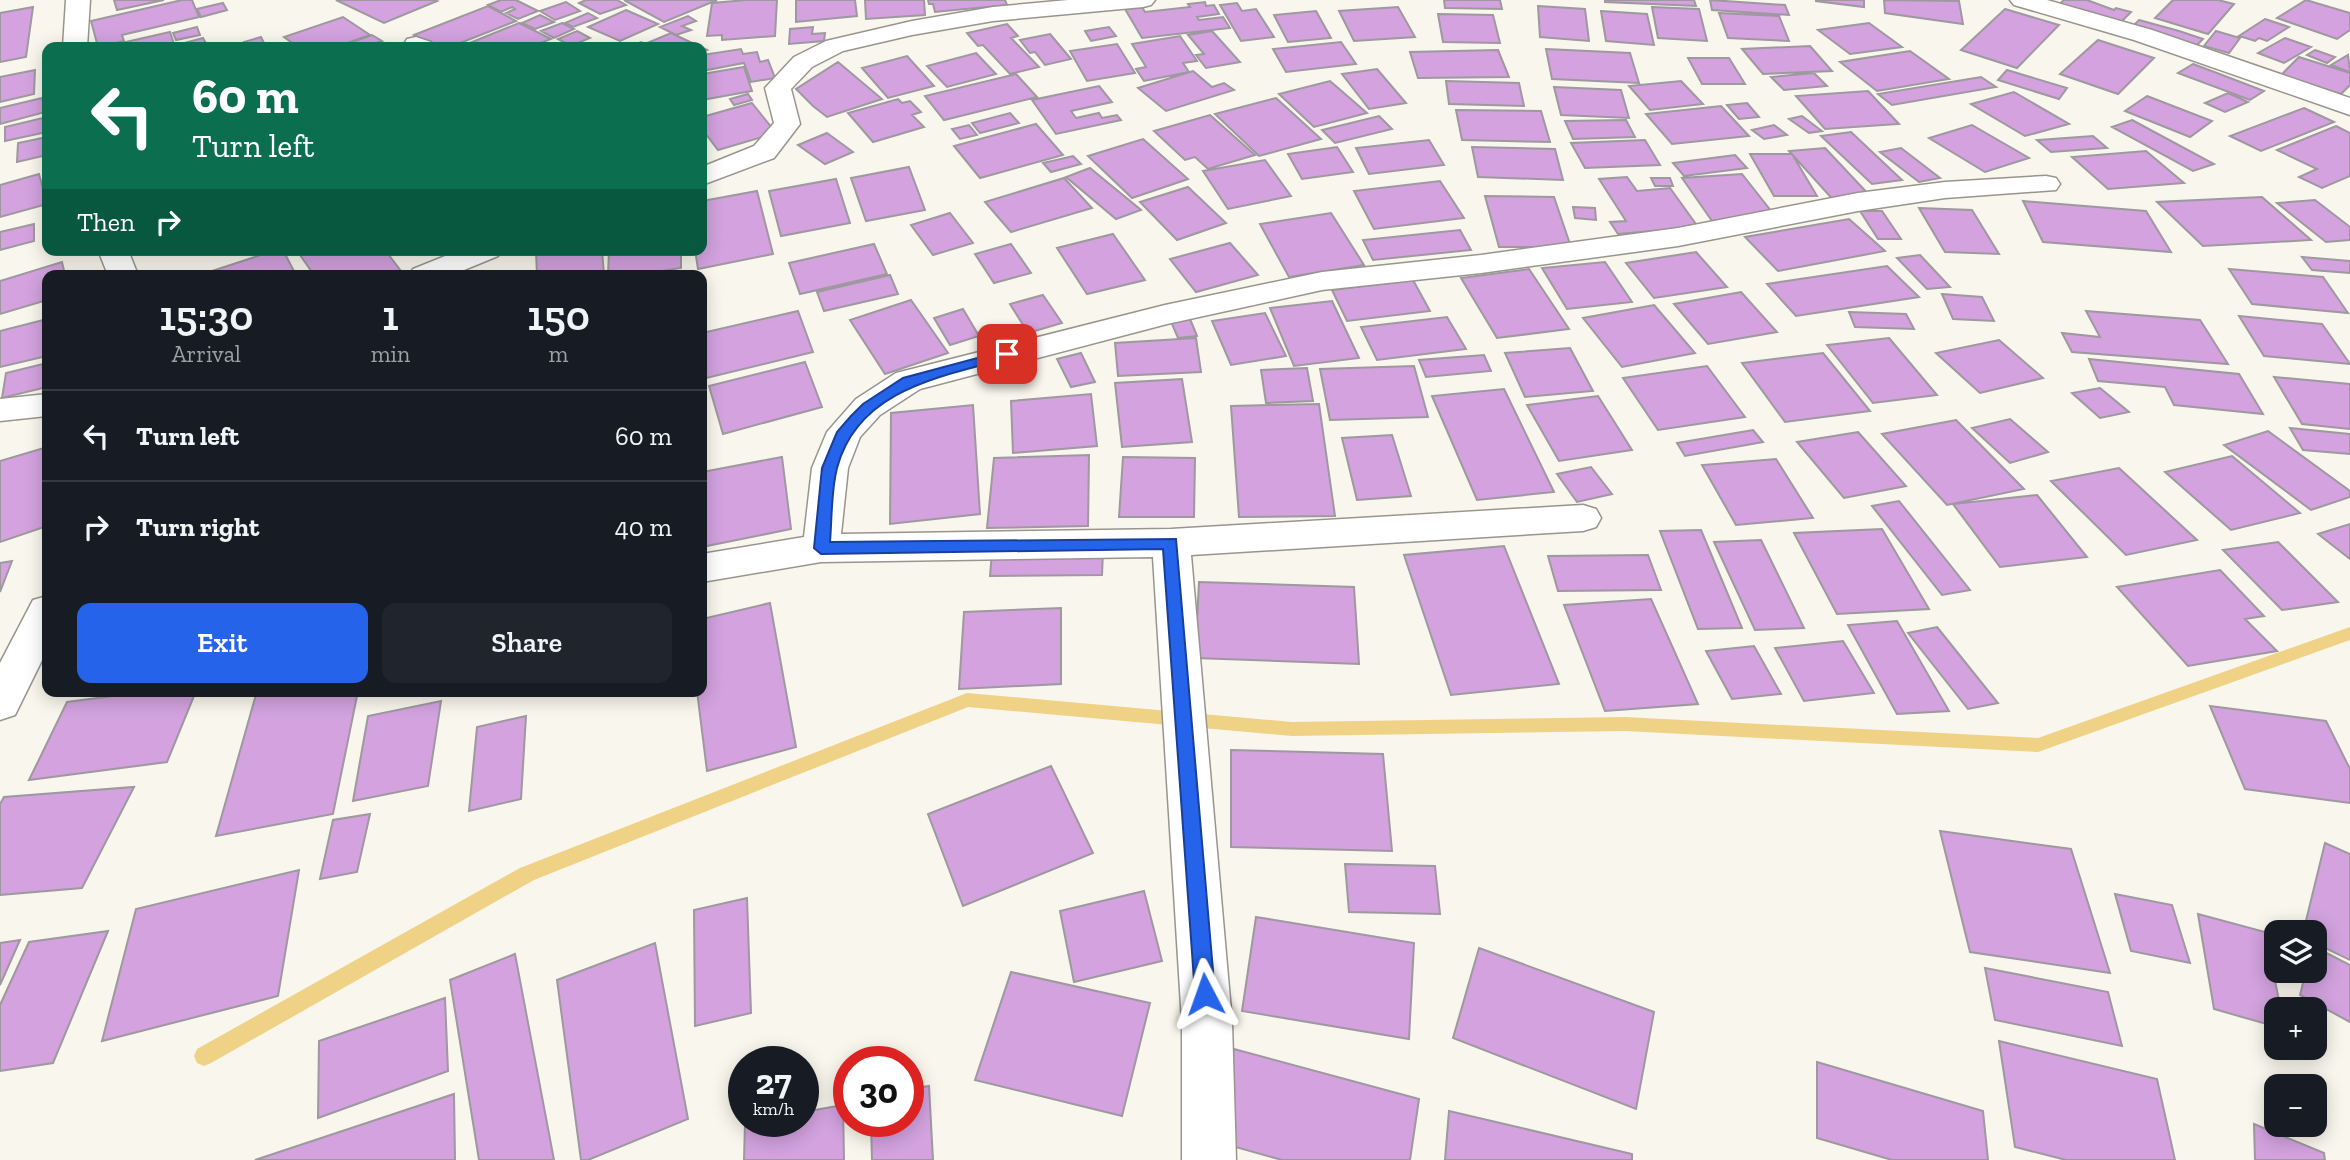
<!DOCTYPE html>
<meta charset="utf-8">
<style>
body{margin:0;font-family:"Zilla Slab",serif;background:#20242c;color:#f1f3f6;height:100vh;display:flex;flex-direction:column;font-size:26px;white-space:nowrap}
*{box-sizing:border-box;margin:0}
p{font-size:23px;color:#9ea1a6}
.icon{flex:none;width:38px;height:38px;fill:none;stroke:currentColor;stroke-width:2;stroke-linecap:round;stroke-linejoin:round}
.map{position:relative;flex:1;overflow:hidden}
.sheet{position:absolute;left:42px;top:270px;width:665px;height:427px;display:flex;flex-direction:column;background:#171b24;border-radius:14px;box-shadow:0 4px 18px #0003}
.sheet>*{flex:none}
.guide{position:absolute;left:42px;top:42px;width:665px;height:214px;border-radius:14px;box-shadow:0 4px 18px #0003;background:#0b6e4f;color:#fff;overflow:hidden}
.fabs{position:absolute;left:2264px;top:920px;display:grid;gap:14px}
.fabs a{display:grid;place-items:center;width:63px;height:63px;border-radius:14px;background:#171b24;box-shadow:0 4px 18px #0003;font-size:35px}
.speed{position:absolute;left:728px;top:1046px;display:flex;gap:14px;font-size:35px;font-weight:700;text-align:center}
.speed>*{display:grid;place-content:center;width:91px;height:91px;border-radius:50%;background:#171b24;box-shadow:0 4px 18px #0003;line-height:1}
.speed small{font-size:18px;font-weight:400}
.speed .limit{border:10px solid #d22;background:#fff;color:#111}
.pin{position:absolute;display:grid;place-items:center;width:60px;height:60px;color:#fff;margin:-30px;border-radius:14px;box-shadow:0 4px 10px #0006}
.me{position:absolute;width:77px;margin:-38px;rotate:356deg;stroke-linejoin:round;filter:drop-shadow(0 0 5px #0008)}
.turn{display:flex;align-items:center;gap:24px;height:147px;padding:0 35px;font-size:32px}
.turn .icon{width:91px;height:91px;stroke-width:2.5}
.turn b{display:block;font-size:49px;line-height:60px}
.then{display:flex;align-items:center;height:66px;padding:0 35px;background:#0003;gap:14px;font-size:26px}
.eta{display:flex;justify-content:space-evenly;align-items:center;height:119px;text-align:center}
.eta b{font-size:42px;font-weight:600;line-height:49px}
.action{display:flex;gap:14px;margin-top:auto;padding:14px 35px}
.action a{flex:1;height:80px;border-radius:14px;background:#2563eb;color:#fff;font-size:28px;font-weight:600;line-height:80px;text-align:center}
.action a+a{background:#20242c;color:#f1f3f6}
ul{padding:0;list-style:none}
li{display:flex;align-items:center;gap:21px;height:91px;padding:0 35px;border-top:2px solid #363941}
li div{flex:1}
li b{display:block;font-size:26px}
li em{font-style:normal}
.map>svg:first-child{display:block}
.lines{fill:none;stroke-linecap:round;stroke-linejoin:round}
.stream{fill:#efd286;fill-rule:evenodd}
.building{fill:#d3a2df;stroke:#9e989f;stroke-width:2}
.street-casing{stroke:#98958d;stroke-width:3}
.street{fill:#fff;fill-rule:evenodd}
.route{fill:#2563eb;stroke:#184099;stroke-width:2}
</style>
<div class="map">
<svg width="2350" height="1160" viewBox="0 0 2350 1160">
<rect width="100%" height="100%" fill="#f9f6ed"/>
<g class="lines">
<path class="stream" d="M2350,627V640L2038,752L1625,731L1292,736L968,707L534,880L211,1063L204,1066L197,1063L194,1056L197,1049L520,868L967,693L1292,722L1625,717L2038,738Z"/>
</g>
<path class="building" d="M114,0H164L117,10Z
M182,0H192L199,17L122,35L124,41L98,47L91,21Z
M336,0H434L437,1L384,23Z
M501,0H516L538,11L518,19L506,13L515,9L512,7L501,12L488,5Z
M586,0H617L626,5L600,14L579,3Z
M624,0H717L664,22Z
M746,0H777L775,36L722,40V35L707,36L712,3Z
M796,0H855L857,16L796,22Z
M865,0H924L925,15L866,19Z
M928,0H1005L1007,5L935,12L933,4H929Z
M1444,0H1500L1502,9L1445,8Z
M1605,0H1694L1696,6L1605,2Z
M1710,0L1785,5L1789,15L1712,10Z
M1864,0V7L1816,1V0Z
M1884,0L1959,1L1963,24L1885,13Z
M2064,0H2087L2114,10L2116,8L2131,12L2120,23L2058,5Z
M2173,0H2218L2234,4L2208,34L2155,18Z
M2306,0L2350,13V30L2337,39L2277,18Z
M566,2L580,11L555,20L540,11Z
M1205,2L1206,6L1214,5L1219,14L1197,17L1199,20L1223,17L1230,28L1142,38L1125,9L1142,7L1145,12L1190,7L1188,4Z
M223,3L227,10L201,17L197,9Z
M1237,3L1242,11L1256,9L1274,37L1241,41L1220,5Z
M488,6L516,21L450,47H436L414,35Z
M1538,6L1585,9L1589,41L1540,37Z
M33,7L26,57L0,62V13Z
M1398,7L1415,37L1354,41L1339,11Z
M1652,7L1699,9L1707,41L1658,38Z
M2005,9L2059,25L2017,68L1961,50Z
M626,10L658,24L620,41L588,27Z
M1316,11L1331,38L1288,42L1274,15Z
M1601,11L1647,14L1654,45L1606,41Z
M588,13L597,18L573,27L565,23Z
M1719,13L1779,16L1789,41L1728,38Z
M1438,14L1493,15L1500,43L1443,42Z
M540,15L554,22L535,29L522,23Z
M688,16L696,21L682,26L691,30L676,35L660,27Z
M343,17L370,35L336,47H298L284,37Z
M2265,19L2289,27L2267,41L2259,38L2255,41L2239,36Z
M2139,20L2179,31L2203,39L2196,46L2133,26Z
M519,23L551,39L530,47H460Z
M562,23L574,29L554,38L541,31Z
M1869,23L1902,47L1850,54L1818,30Z
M1007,24L1018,36L1011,38L1039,67L1010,74L983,45L978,46L967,33Z
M197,27L200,35L176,40L173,33Z
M813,27L812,34L825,33L824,41L789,44L790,29Z
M1109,27L1116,36L1091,41L1085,31Z
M577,31L590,38L571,46L558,39Z
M1212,31L1240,62L1206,68L1196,55L1204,54L1188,35Z
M2216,31L2240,38L2229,53L2204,46Z
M170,32L175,47H104Z
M671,33L707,50L702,52V47H630L641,42L645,44Z
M1050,34L1071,59L1045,65L1035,52L1030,53L1020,40Z
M372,35L382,41L365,47H338Z
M1180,36L1197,61L1183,63L1189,72L1144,81L1136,69L1146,67L1132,44Z
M261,37L266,47H248L244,42Z
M203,38L208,47L177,45Z
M2285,38L2311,47L2284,63L2258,53Z
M2098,40L2154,58L2118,94L2060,74Z
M1341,42L1356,64L1286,72L1273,49Z
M1117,44L1135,73L1087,81L1070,51Z
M1810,46L1832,71L1763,74L1742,49Z
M741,49L743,54L757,52L760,62L768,60L775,78L751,82L744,63L702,71V55Z
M1546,49L1630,53L1639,83L1552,79Z
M1498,50L1509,77L1418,78L1410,52Z
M2315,50L2335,57L2327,63L2307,55Z
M1910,51L1949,79L1877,91L1840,62Z
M976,53L996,74L947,87L927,66Z
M2348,55L2350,72L2331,65Z
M907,56L934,86L888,98L862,68Z
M2299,57L2350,73V85L2341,94L2281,75Z
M1688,58H1729L1745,84H1702Z
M838,62L882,99L827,117L813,106L796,89Z
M2193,64L2217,73L2264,91L2250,100L2178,73Z
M744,67L752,91L702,100V74Z
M1377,69L1406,103L1369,109L1342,74Z
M35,70L34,94L0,102V77Z
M2007,70L2067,88L2059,99L1998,80Z
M1193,71L1212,87L1224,83L1234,90L1166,111L1138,88Z
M1814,73L1827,86L1784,90L1771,77Z
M1016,74L1037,97L944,120L925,96Z
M1981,77L1996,87L1892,105L1878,94Z
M1330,81L1367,113L1314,127L1279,94Z
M1446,81L1519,83L1524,106L1449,104Z
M1681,81L1703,104L1650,110L1629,86Z
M1099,86L1112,102L1071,111L1076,118L1099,113L1102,118L1117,115L1121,120L1056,134L1032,100Z
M1554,87L1621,90L1629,118L1561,115Z
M1868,91L1899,124L1825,129L1796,96Z
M2014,92L2069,124L2025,136L1971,104Z
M2228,93L2248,102L2225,112L2205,103Z
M748,94L752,100L734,105L730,99Z
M2147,96L2212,121L2190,137L2125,111Z
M42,98L45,112L0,124V108Z
M1276,98L1321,139L1259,156L1215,114Z
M898,99L902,103L910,101L921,112L912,115L924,127L873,142L848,113Z
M752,103L776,133L718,150L702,129V117Z
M1747,103L1759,117L1739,119L1727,105Z
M1721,106L1749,136L1672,144L1646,114Z
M2304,108L2334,122L2261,151L2230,136Z
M1456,110L1541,111L1550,142L1462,140Z
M1010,113L1019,123L980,133L972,123Z
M1210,115L1255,155L1208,169L1195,157L1185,160L1154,131Z
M1379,116L1392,129L1335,143L1322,130Z
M1802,116L1822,131L1809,133L1789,119Z
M47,117V132L5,141V127Z
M1626,120L1635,137L1573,139L1565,121Z
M2132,120L2214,164L2193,171L2112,127Z
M1036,124L1063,155L980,178L954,146Z
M969,125L977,135L960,139L952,129Z
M1774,125L1787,135L1764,139L1752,130Z
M1972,125L2029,158L1985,172L1929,138Z
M2336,126L2350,133V176L2322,188L2299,177L2317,169L2277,150Z
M1851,132L1902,180L1872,184L1821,136Z
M827,133L853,152L825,164L798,145Z
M2093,136L2107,148L2051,152L2037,140Z
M47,137V155L17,162L18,143Z
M1143,139L1188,179L1132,198L1088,156Z
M1429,140L1444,165L1369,174L1356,148Z
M1645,140L1660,165L1585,168L1571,143Z
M1337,147L1353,172L1302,179L1288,154Z
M1472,147L1555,149L1563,180L1478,177Z
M1825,148L1873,199L1836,203L1789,151Z
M1901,148L1940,178L1919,182L1880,152Z
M2146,151L2184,183L2108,189L2072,157Z
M1750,154H1792L1817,196H1774Z
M1735,155L1747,168L1684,176L1673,163Z
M1073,156L1081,164L1051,172L1043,163Z
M1265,160L1291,196L1228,209L1203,171Z
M909,167L925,210L866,221L851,178Z
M1090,168L1141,210L1116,219L1066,177Z
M39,174L47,204L0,217V185Z
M1742,174L1775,216L1712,221L1682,178Z
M1627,177L1637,191L1670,188L1698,227L1618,234L1610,222L1626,221L1599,179Z
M1064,178L1092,208L1011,232L985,202Z
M1651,178H1670L1673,186H1655Z
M836,179L850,223L781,236L769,191Z
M1440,181L1464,218L1374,229L1354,191Z
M1188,187L1226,223L1177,240L1140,202Z
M757,191L773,254L698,269L695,250H702V201Z
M1485,196L1554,197L1571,247H1499Z
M2262,197L2311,240L2203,246L2157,202Z
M2315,200L2350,227V240L2326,242L2277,203Z
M2023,201L2146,211L2171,252L2043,242Z
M1573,207L1595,208L1596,220L1575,218Z
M1919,208L1972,210L1999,254L1945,252Z
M1860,211H1882L1901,239H1878Z
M950,213L973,243L933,255L911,225Z
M1331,213L1364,265L1289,277L1260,224Z
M1849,219L1885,251L1778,271L1745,237Z
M34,224V241L0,250V232Z
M1460,230L1471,250L1373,260L1363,240Z
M1113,234L1145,280L1087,294L1057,248Z
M1230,243L1258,275L1196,292L1170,259Z
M874,244L887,274L800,294L789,263Z
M1011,244L1031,273L994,283L975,254Z
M276,250H283L296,275L203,274Z
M312,250H385L404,275H314L300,255Z
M546,250H602L604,275H537L536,252Z
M609,250H681V268L637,275H608Z
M1696,252L1727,287L1654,298L1626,263Z
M1920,255L1950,287L1927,289L1897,258Z
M2302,257L2350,261V273L2312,270Z
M62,262L65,275H47V300L0,314V281Z
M1605,262L1632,302L1567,309L1542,268Z
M1887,266L1919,297L1796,316L1767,284Z
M1529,269L1569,329L1497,338L1461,278Z
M2229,269L2323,277L2348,313L2252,304Z
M890,275L898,294L824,311L817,292Z
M1413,280L1430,311L1347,321L1332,290Z
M1741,292L1777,332L1708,344L1674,304Z
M1942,294L1982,297L1994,321L1953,319Z
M1043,295L1062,323L1028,333L1010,304Z
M911,300L948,353L885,374L850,320Z
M1332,301L1359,358L1294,366L1270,308Z
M1654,305L1695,353L1622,367L1583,318Z
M963,309L979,336L950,345L934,318Z
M798,311L813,352L702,379V333Z
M2086,311L2200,320L2228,364L2072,352L2062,333L2100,337Z
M1849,312L1906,314L1914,329L1855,327Z
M1265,313L1286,356L1231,365L1212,321Z
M1188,314L1197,336L1178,338L1169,317Z
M2239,316L2322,324L2350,364L2264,356Z
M1447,317L1466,349L1377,360L1361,327Z
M47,319V356L0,367V331Z
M1196,338L1201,372L1118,376L1115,343Z
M1889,338L1937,395L1873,403L1827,345Z
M1999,340L2043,378L1980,393L1936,353Z
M1570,348L1593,391L1525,397L1505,353Z
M1081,353L1095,382L1071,387L1057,359Z
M1823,353L1870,411L1785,422L1742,363Z
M1484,355L1491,371L1426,377L1419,360Z
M2089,359L2239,374L2263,414L2174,405L2165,387L2098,381Z
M805,362L822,407L723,434L709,386Z
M47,363V387L2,398L6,373Z
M1414,366L1428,417L1330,420L1320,369Z
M1707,366L1745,417L1658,430L1623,378Z
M1307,368L1313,401L1266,403L1261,370Z
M2274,377L2350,384V429L2302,424Z
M1182,379L1192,442L1122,447L1115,383Z
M2100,388L2129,412L2100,418L2072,393Z
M1504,389L1554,492L1477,500L1432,396Z
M1091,394L1097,446L1013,453L1011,401Z
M1598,396L1632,450L1559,461L1527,405Z
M1319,404L1335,516L1239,517L1231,406Z
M973,405L980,514L890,524L891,413Z
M2010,419L2048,452L2010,463L1972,428Z
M1956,420L2024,489L1947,505L1882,434Z
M2290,428L2350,434V454L2303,450Z
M1753,430L1763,442L1685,456L1677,443Z
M2268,431L2350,491V497L2311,510L2224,445Z
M1858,432L1906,486L1844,498L1797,442Z
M1392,435L1411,496L1357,500L1342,438Z
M47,447V526L0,542V461Z
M1089,455L1088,526L987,528L994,458Z
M2232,456L2300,513L2231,530L2165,472Z
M782,457L791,529L702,547V472Z
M1123,457L1195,458L1194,517H1119Z
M1776,459L1813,518L1736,525L1702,465Z
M1591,467L1612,494L1577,502L1557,474Z
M2119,468L2197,540L2126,555L2051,481Z
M2037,495L2087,557L2000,567L1953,504Z
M1899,501L1970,590L1942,595L1872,506Z
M2350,524V559L2318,534Z
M1882,529L1929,609L1837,614L1794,533Z
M1701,530L1742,628L1698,629L1660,531Z
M1761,540L1804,628L1755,630L1714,542Z
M2278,542L2338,602L2282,610L2223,550Z
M1504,546L1559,684L1451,695L1404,555Z
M1103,551L1102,575L990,576L992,552Z
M1648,555L1661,590L1558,591L1548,556Z
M12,561L0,592V563Z
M2220,570L2264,616L2245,619L2277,651L2188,666L2117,587Z
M1199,582L1354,587L1359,664L1195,658Z
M1651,599L1698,704L1605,711L1564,605Z
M770,603L796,747L707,771L697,691H702V619Z
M1061,608V684L959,689L964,612Z
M1897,621L1949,711L1897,714L1848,625Z
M1937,627L1998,703L1968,709L1908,633Z
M1843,641L1874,693L1804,701L1775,648Z
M1754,646L1781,694L1732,699L1706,651Z
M151,691H196L167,762L29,780L67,702Z
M257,691H358L333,814L216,836Z
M441,701L428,786L353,801L368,716Z
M2210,706L2326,721L2350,769V803L2245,789Z
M526,716L521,799L469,811L477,727Z
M1231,750L1383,754L1392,851L1231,847Z
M1051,766L1093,853L963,906L928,814Z
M134,787L82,888L0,895V804L4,797Z
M370,814L357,872L320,879L333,820Z
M1940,831L2071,849L2110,973L1970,952Z
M2325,843L2350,854V960L2315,943V933H2303Z
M1345,864L1435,866L1440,914L1349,912Z
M299,870L278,996L102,1041L136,909Z
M1144,891L1162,961L1074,982L1060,911Z
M2115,894L2172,905L2190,963L2131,951Z
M747,898L751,1013L695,1026L694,910Z
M2198,914L2265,932L2281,1010H2277V1027L2214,1009Z
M1256,917L1414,943L1409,1039L1242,1011Z
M108,931L53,1063L0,1071V1005L29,942Z
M20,940L0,985V943Z
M655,943L688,1119L588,1160H581L557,980Z
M2315,947L2350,965V1022L2300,995L2306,971H2315Z
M1479,948L1654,1012L1636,1109L1453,1038Z
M515,954L554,1160H479L450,980Z
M1985,968L2108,992L2122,1046L1995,1020Z
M1011,972L1150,1003L1122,1116L975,1080Z
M445,998L448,1071L318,1118L319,1041Z
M1999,1041L2157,1079L2175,1160H2066L2015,1147Z
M1234,1049L1419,1099L1410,1160H1282L1211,1140Z
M1817,1062L1983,1111L1988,1160H1892L1817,1138Z
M929,1086L933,1160H872L871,1122H908V1089Z
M454,1094L455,1160H255Z
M843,1105L844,1160H744L745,1123L803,1122V1112Z
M1449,1111L1632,1154V1160H1445Z
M2254,1124L2324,1153L2325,1160H2255Z"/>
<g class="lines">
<g class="street-casing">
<path id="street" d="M66,0H90L87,47H63Z
M1068,0H1155L1151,5L1143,7L993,21L912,35L843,51L812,67L791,89L800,124L774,158L702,185V167L754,146L774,123L765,88L794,57L826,41L912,21L993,7Z
M2010,0H2047L2152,30L2350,98V115L2134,40L2014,5Z
M416,37L431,42L434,47H406L404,44L407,39Z
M2046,176L2056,178L2060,184L2056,190L1945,198L1858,211L1678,246L1481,273L1322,290L1167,324L920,389L880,415L860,437L848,468L841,534L1171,529L1583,505L1596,509L1601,518L1596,527L1583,531L1191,555L1232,1022L1236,1160H1182V1022L1153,557L821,562L702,582V554L804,537L812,468L827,432L856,399L896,373L1165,305L1322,272L1481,255L1678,228L1858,193L1945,182Z
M98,250H128L138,275H108Z
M460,250H502L498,256L452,275H409L413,269Z
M47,394V416L0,421V399Z
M47,596V650L15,715L0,720V663L33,600Z"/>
</g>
<use href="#street" class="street"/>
</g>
<path class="route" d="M1007,350L1014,354L1012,357C944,376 858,388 837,468C831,491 832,518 830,542L1176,539L1215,994L1212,1001L1205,1004L1198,1001L1195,994L1163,549L821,554L814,548L822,468L837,432L851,416L863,404L903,378Z"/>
</svg>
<div class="fabs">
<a><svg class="icon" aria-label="layers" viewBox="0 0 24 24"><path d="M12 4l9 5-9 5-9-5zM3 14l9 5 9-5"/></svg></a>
<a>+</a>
<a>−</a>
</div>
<div class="speed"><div>27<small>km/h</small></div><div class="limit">30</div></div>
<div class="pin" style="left:1007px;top:354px;background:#d93025"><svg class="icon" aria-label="arrive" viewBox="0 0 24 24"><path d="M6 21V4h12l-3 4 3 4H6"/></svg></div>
<svg class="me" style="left:1205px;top:994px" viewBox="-20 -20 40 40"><path d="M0-17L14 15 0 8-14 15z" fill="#2563eb" stroke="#fff" stroke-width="4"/></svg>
<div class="guide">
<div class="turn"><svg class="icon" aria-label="left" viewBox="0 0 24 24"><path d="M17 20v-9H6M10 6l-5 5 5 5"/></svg><div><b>60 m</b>Turn left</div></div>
<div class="then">Then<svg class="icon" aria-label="right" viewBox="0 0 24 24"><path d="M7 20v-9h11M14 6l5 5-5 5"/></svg></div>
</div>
<section class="sheet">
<div class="eta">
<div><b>15:30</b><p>Arrival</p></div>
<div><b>1</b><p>min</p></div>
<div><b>150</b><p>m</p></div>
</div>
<ul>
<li><svg class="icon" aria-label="left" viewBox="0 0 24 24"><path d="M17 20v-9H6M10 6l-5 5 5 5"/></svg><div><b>Turn left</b></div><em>60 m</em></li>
<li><svg class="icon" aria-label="right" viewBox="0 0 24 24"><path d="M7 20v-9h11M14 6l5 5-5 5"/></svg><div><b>Turn right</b></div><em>40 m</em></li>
</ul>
<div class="action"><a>Exit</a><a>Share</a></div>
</section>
</div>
